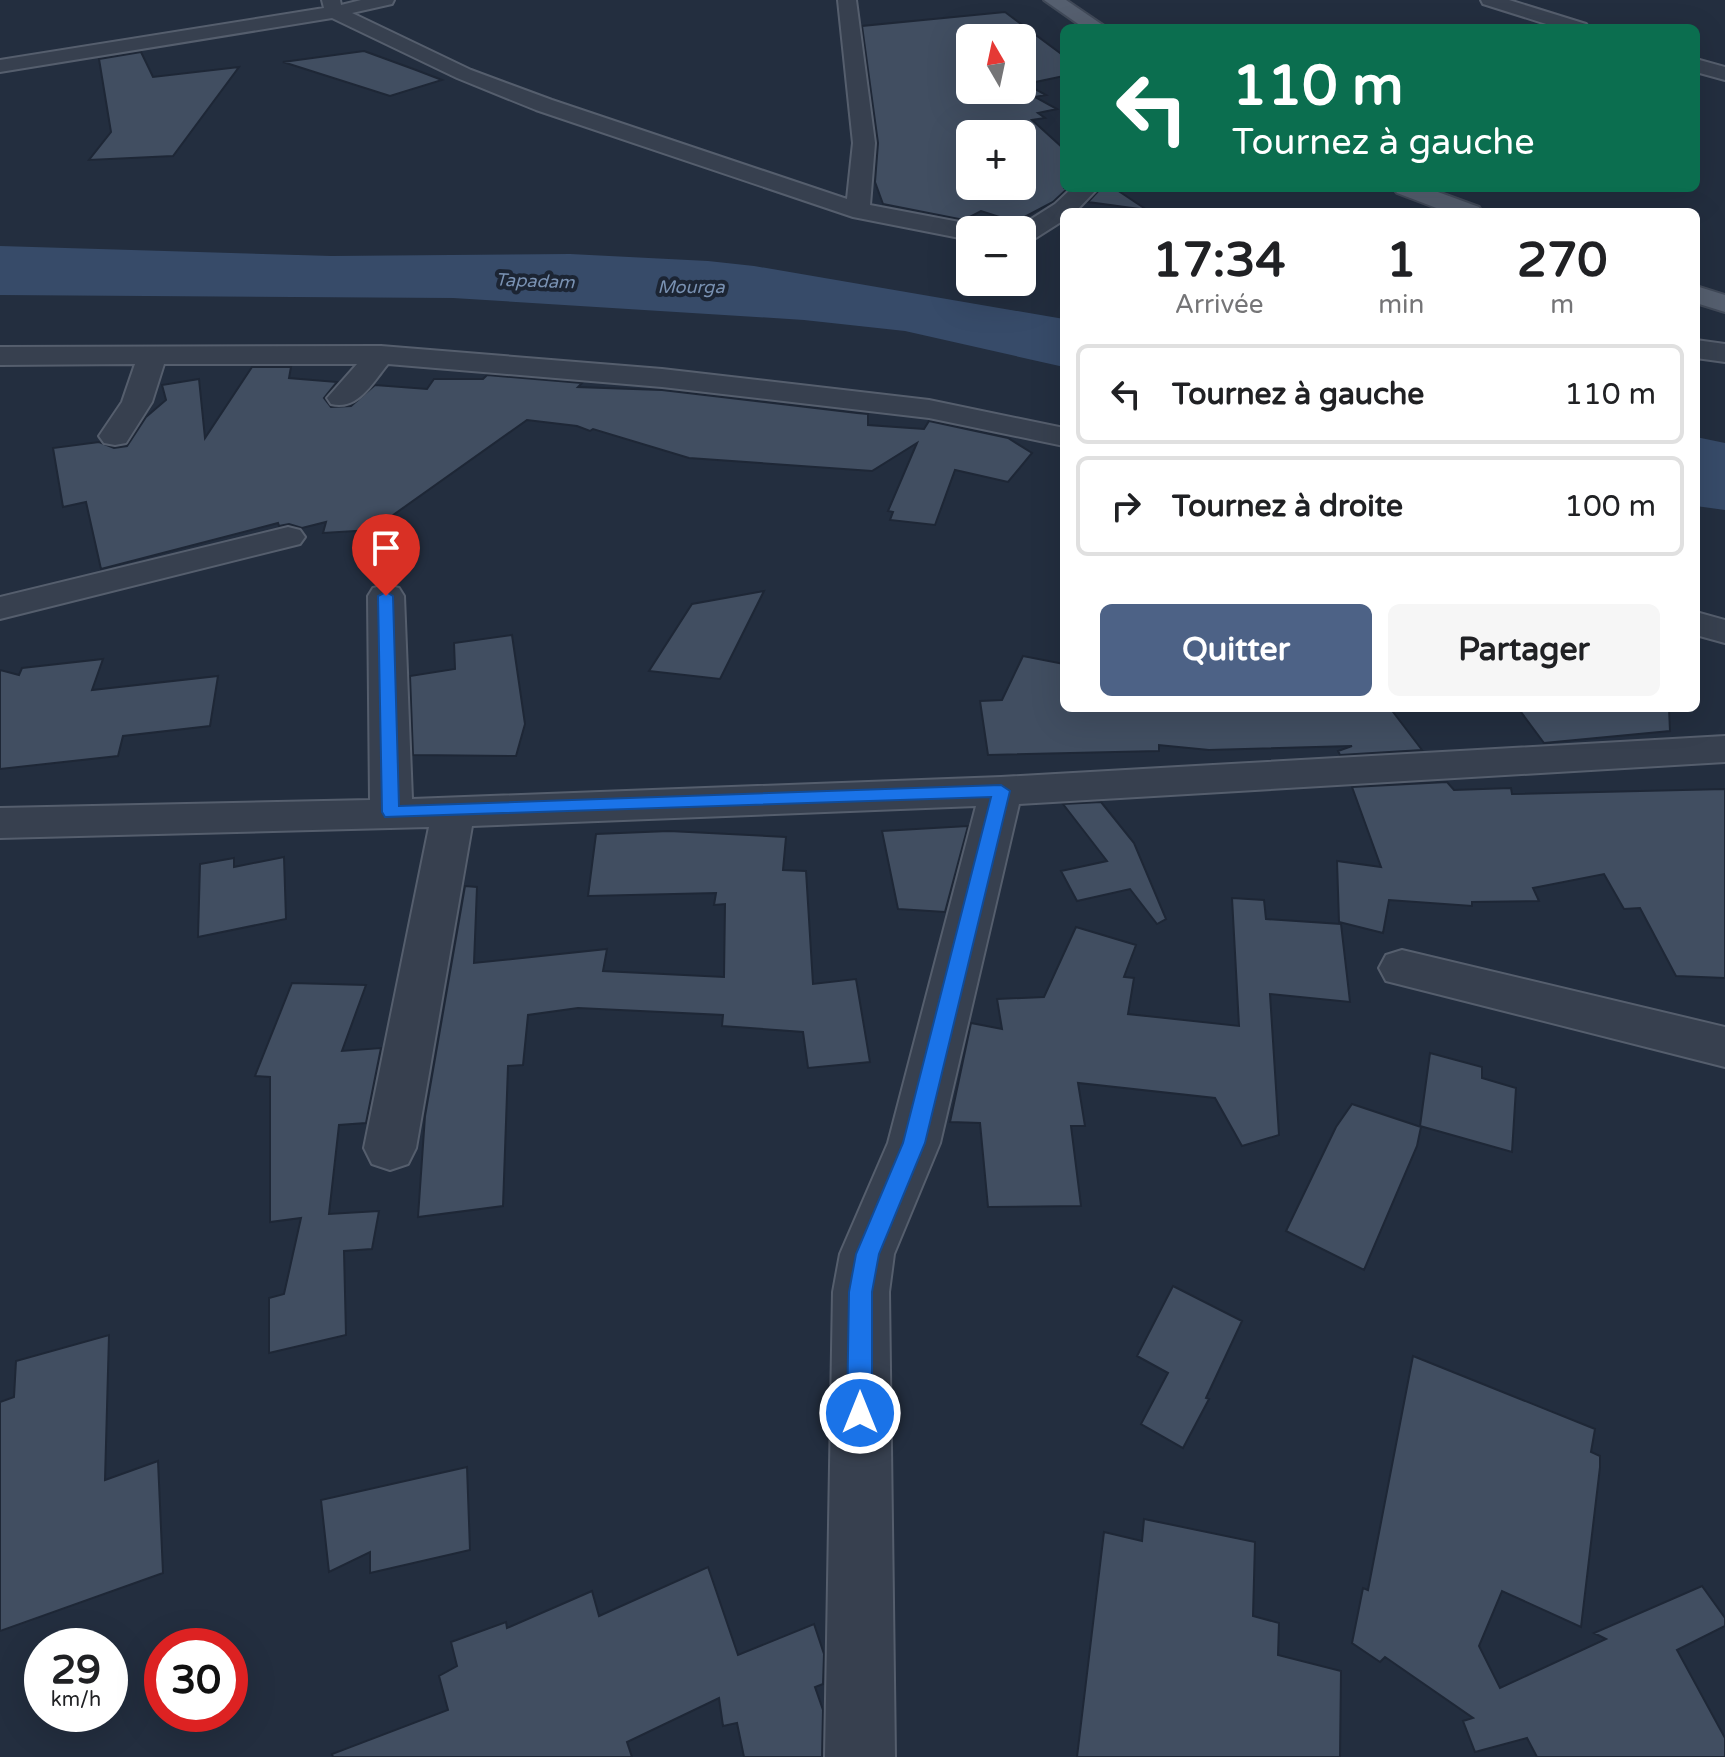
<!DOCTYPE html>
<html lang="fr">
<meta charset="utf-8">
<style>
body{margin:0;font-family:"Varela Round",sans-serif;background:#f6f6f6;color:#202124;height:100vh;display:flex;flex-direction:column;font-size:30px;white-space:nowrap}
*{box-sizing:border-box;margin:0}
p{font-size:26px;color:#757577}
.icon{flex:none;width:44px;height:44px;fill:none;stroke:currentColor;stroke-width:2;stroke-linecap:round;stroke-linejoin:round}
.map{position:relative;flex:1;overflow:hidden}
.panel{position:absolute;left:1060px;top:208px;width:640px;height:504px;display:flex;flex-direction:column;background:#fff;border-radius:12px;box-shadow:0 8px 32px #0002}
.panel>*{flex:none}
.banner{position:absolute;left:1060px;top:24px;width:640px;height:168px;border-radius:12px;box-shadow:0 8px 32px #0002;background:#0b6e4f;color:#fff;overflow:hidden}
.needle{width:52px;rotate:351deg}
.controls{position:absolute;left:956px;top:24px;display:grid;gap:16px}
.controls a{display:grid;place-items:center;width:80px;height:80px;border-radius:12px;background:#fff;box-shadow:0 8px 32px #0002;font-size:40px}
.speed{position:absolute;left:24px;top:1628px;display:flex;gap:16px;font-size:40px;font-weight:700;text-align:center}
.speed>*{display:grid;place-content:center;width:104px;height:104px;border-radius:50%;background:#fff;box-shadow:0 8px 32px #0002;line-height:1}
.speed small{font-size:20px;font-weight:400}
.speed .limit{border:12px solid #d22;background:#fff;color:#111}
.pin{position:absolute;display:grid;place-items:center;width:68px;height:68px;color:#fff;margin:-82px -34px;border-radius:50% 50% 50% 0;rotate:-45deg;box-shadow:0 0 8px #0007}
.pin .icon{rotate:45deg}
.me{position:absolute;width:88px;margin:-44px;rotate:0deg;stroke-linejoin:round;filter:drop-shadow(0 0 6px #0008)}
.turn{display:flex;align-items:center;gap:28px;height:168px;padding:0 40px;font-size:36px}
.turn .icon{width:104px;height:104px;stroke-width:2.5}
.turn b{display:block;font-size:56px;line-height:68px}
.eta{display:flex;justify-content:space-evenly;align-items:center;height:136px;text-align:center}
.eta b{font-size:48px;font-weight:700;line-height:56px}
.action{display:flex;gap:16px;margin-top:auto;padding:16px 40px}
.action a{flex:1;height:92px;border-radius:12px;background:#4d6286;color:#fff;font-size:32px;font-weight:700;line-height:92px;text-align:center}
.action a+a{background:#f6f6f6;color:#202124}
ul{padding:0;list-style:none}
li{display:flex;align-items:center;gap:24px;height:100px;margin:0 16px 12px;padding:0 24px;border:4px solid #e0e0e0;border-radius:12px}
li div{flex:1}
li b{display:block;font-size:30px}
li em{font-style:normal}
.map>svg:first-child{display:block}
.water{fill:#374b69}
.building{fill:#414e61;stroke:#1e2736;stroke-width:2;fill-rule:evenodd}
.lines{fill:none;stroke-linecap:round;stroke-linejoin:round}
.street-casing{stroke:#555e6d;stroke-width:4}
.primary-casing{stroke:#404958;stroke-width:4}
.street{fill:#37404f;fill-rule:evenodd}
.primary{fill:#555f6f;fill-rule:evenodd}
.route{fill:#1a73e8;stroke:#114b97;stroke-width:2}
.labels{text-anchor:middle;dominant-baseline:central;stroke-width:8;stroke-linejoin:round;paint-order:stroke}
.far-water-label{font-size:18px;font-style:italic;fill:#7991b2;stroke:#1c2534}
</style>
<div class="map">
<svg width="1725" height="1757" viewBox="0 0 1725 1757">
<rect width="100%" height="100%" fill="#232e3f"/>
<path class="water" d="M0,246L331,256L570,254L708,261L754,266L1064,319V367L905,331L804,320L453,298L0,295Z
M1696,437L1725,443V510L1696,506Z"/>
<path class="building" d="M1005,12L1064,56V76L1026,84L1046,95L1035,97L1057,109L1038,113L1045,118L1032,120L1064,149V188H1068L1053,202L1015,222L981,211L964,220L883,204L875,182L878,143L862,26ZM970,38H1022V90H970ZM970,134H1022V186H970Z
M364,51L416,70L442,80L390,96L283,62Z
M141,52L153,77L239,67L173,156L89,160L111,132L99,59Z
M1101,188H1114L1147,210L1088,202Z
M252,367H291L289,378L337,382L324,398L331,407L351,406L375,385L427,389L434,379H483L487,375L582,383L578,387L662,390L857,413L868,414V425L924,429L929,421L1008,438L1032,453L1008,482L955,470L935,525L890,520L893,512L888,511L917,443L872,471L689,458L593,429L590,431L577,426L527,420L372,530L323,533L326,522L302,528L289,524L279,526L278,523L101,569L86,502L63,507L53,448L99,442L114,448L127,446L146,417L166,400L162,385L199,379L205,438Z
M764,591L720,679L649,671L692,604Z
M512,635L525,724L516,756L413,755L410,676L455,669L454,643Z
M1023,656L1064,664V708H1390L1422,750L1340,755L1338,751L1352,746L1209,750L1159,745V751L988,755L980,701L1002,700Z
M103,659L92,690L218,676L210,726L123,736L118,756L0,769V670L19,675L22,668Z
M1518,708H1669L1670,731L1544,743Z
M1447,782L1454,790L1511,788L1512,794L1725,789V978L1676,976L1640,908L1624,909L1604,874L1533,888L1539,901L1472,902V906L1389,900L1383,933L1339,922L1337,861L1381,867L1352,787Z
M1101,802L1134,843L1166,919L1157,924L1130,889L1077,901L1061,871L1107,861L1063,804Z
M968,826L945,912L898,909L882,831Z
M669,831L786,837L783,870L806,871L813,984L856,979L870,1062L808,1068L803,1032L722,1026L723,1015L578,1008L528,1015L523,1065L508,1066L503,1206L418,1217L425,1116L465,886L477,887L474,963L607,949L603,971L724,977L725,904L714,905L716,893L588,896L596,834Z
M284,857L286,919L198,937L200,864L234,858V867Z
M1232,898L1264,900L1266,919L1341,924L1350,1002L1270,994L1279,1135L1242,1146L1215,1098L1078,1083L1085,1126H1071L1081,1206L988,1207L980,1123L950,1122L971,1023L1002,1029L997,999L1044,997L1076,927L1136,945L1124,977L1134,978L1128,1014L1239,1026Z
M292,983L366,985L342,1051L381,1048L366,1123L339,1125L329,1214L379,1211L372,1249L344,1251L346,1335L269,1353V1298L284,1294L301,1218L270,1222V1077L255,1076Z
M1430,1053L1482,1067V1078L1516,1088L1512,1152L1420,1126Z
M1352,1104L1421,1127L1417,1146L1364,1270L1286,1231L1336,1127Z
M1173,1286L1242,1321L1206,1398L1209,1399L1183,1448L1141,1424L1168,1373L1137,1356Z
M109,1335L105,1480L158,1461L163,1573L0,1631V1402L14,1397L16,1361Z
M1413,1356L1595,1429L1591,1452L1600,1456V1467L1581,1627L1502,1591L1479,1646L1500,1688L1606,1639L1594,1633L1702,1586L1725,1618V1626L1677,1650L1725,1738V1757H1537L1527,1738L1475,1752L1463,1721L1473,1718L1385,1657L1380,1662L1352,1643L1363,1588L1368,1590Z
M467,1467L470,1550L370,1573V1552L329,1572L321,1500Z
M1144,1519L1255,1542L1253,1616L1279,1623L1278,1655L1341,1671L1340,1757H1077L1104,1532L1142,1541Z
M708,1567L738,1655L814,1624L824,1654L823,1684L815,1687L823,1710L822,1757H744L737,1723L723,1726L719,1698L627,1742L632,1757H333L332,1754L448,1710L439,1676L457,1666L451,1642L506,1622L507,1628L592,1591L599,1616Z"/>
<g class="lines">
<g class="street-casing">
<path id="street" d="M322,0H340L341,5L361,0H394L392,4L352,13L471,70L552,100L847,199L853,143L838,0H856L875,143L870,205L970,224L981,230H970V240L853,217L536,110L457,78L332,18L0,72V60L324,8Z
M1481,0H1509L1586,24L1589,28H1559L1483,4Z
M1696,59L1725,67V80L1696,72Z
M1072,188H1098L1075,212H1064V220L1031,241L1022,244V230H1014L1055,204Z
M1696,340L1725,344V362L1696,358Z
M381,346L662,369L929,400L1064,428V446L929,418L662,387L388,364C373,382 358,411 331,404L327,398L357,364H164L152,402L126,443L115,445L104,443L99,436L122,402L135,364L0,365V347Z
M288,527L300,530L305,537L300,544L0,619V597Z
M386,585L399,588L404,596L412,799L1001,777L1725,736V762L1019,804L940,1143L894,1254L889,1292L895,1757H825L833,1292L840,1254L888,1143L976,806L472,826L416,1148L408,1164L390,1170L372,1164L364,1148L429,827L0,838V808L370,800L368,596L373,588Z
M1696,612L1725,620V643L1696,635Z
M1402,950L1725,1027V1067L1386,981L1379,968L1386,955Z"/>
</g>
<g class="primary-casing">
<path id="primary" d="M1044,0H1066L1107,28H1084Z
M1393,188H1427L1479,207L1482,212H1447L1397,193Z
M1696,286L1725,295V312L1696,303Z"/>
</g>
<use href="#street" class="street"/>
<use href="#primary" class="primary"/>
</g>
<path class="route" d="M386,592L393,596L399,806L1001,785L1010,791L925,1143L879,1254L872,1292V1413L868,1422L860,1425L851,1422L847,1413L849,1292L856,1254L903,1143L991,797L385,817L382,812L378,596Z"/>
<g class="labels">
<g class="far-water-label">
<text transform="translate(535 281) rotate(2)">Tapadam</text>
<text x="691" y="287">Mourga</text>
</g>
</g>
</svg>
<div class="controls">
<a><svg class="needle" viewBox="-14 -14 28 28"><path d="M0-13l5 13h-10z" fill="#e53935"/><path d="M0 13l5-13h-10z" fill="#757577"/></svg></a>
<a>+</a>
<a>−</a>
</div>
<div class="speed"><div>29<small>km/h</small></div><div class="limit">30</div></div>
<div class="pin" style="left:386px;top:596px;background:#d93025"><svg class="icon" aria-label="arrive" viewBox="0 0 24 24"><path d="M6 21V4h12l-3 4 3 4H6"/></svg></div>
<svg class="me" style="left:860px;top:1413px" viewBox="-20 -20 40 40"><circle r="17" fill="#1a73e8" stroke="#fff" stroke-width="3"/><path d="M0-11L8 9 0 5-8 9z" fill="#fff"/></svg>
<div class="banner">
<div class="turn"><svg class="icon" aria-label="left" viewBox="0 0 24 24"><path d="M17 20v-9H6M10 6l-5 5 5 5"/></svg><div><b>110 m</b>Tournez à gauche</div></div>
</div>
<section class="panel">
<div class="eta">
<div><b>17:34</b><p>Arrivée</p></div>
<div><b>1</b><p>min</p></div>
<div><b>270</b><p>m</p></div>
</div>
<ul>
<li><svg class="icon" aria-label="left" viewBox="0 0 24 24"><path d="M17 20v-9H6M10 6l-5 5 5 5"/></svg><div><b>Tournez à gauche</b></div><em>110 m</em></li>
<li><svg class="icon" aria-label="right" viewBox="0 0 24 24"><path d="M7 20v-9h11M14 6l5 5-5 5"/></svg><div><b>Tournez à droite</b></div><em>100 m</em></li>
</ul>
<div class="action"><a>Quitter</a><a>Partager</a></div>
</section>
</div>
